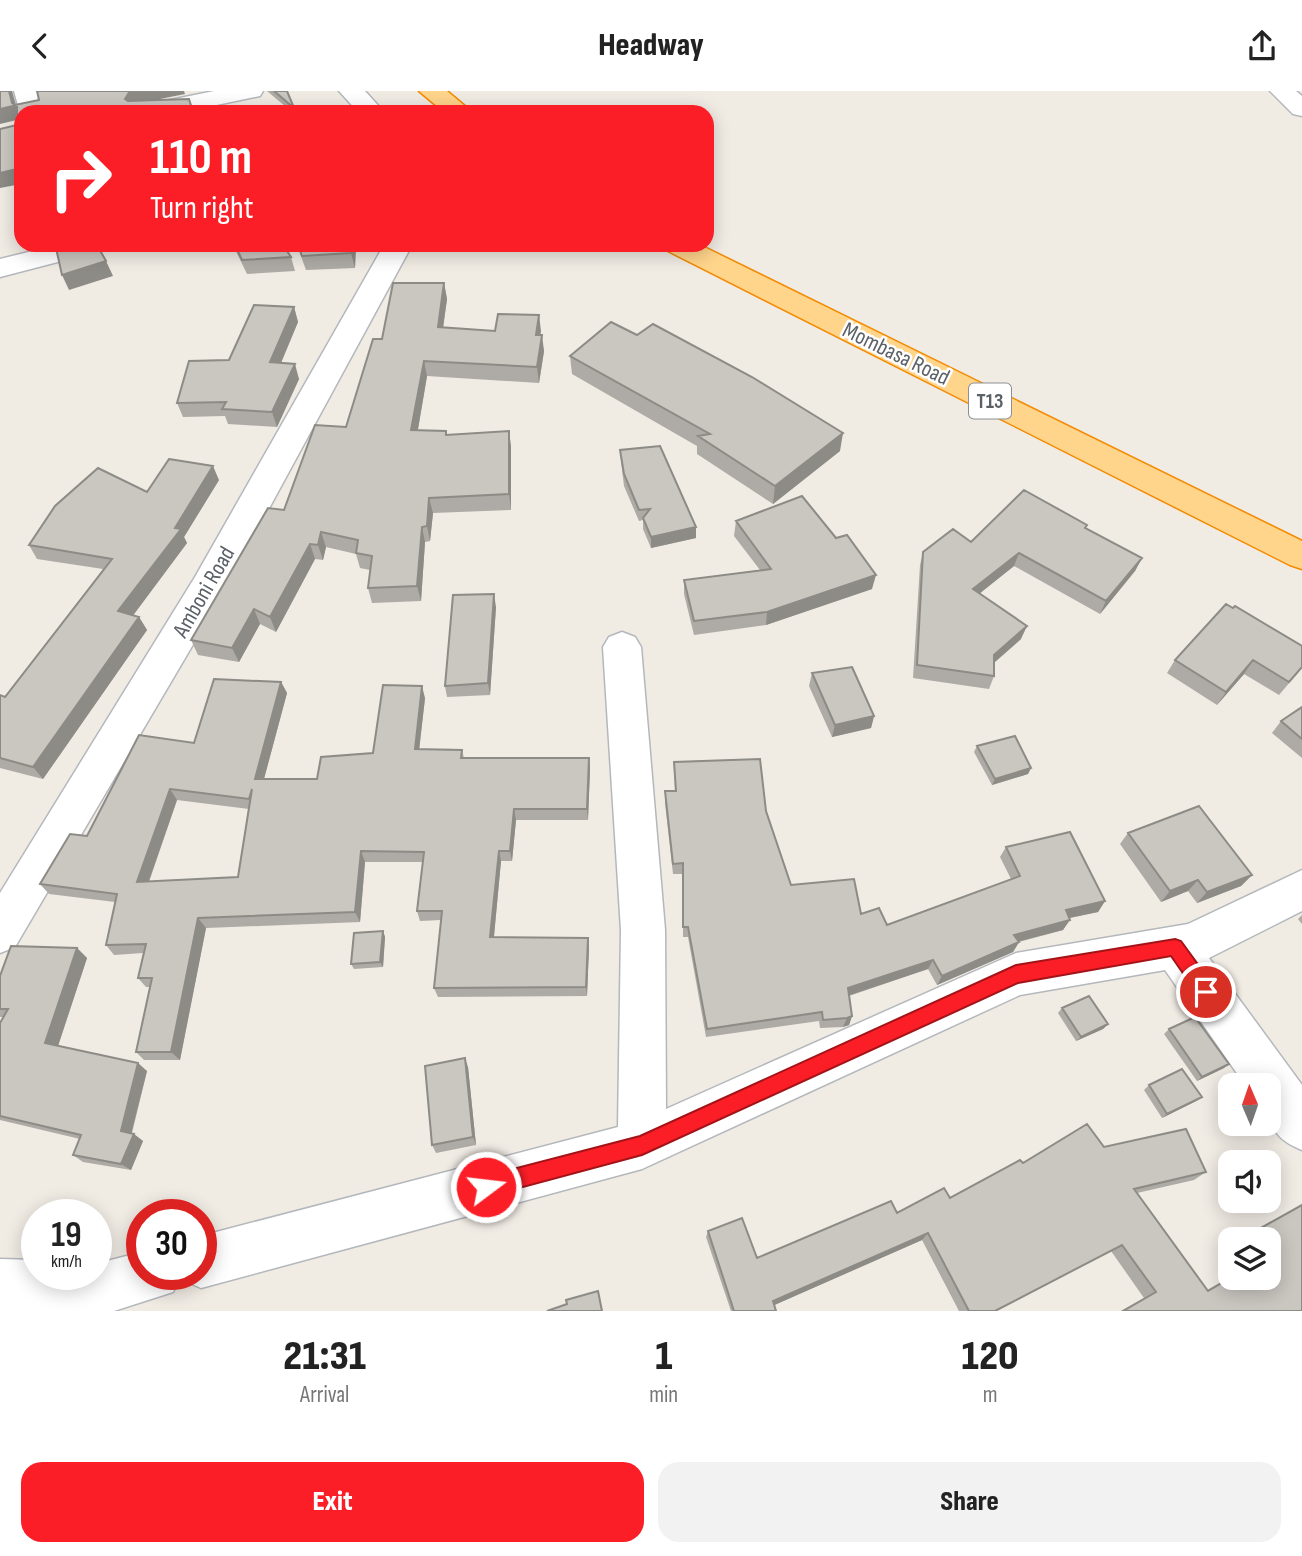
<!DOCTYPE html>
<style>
body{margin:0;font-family:"Sofia Sans Condensed",sans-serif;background:#f2f2f2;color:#222;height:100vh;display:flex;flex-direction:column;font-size:26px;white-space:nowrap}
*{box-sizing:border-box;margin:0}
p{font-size:23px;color:#767676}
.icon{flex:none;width:38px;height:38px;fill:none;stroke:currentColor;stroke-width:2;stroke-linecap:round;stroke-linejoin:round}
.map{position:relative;height:1220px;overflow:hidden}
.drawer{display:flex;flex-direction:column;background:#fff;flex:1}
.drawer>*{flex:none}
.hud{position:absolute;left:14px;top:14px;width:700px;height:147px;border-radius:21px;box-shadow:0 4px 18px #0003;background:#fb1e27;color:#fff;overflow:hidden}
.needle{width:46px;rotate:358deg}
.tools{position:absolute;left:1218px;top:982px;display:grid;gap:14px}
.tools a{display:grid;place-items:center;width:63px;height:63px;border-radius:14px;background:#fff;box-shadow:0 4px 18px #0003;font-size:35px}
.speed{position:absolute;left:21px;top:1108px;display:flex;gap:14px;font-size:35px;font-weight:700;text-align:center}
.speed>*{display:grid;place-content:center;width:91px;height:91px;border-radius:50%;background:#fff;box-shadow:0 4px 18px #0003;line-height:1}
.speed small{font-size:18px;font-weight:400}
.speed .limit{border:10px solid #d22;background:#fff;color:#111}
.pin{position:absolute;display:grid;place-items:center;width:60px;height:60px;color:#fff;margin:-30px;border:4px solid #fff;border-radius:50%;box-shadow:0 2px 7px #0007}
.me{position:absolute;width:77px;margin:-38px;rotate:75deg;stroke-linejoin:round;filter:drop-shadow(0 0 5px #0008)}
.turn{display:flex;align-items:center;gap:24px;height:147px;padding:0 21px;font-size:32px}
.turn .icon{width:91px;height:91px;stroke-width:2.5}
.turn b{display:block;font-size:49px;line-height:60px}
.eta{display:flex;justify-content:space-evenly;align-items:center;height:119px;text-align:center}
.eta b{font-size:42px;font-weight:800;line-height:49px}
.cta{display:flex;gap:14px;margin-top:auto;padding:14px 21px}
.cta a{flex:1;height:80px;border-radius:21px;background:#fb1e27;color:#fff;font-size:28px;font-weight:800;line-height:80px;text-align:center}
.cta a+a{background:#f2f2f2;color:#222}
header{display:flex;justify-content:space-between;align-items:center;height:91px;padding:0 21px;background:#fff;font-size:32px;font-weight:800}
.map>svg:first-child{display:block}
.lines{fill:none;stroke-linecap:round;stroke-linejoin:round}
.minor-casing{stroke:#b4b8bc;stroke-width:3}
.highway-casing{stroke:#f38a00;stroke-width:3}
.minor{fill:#fff;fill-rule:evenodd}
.highway{fill:#ffd48b;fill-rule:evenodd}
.wall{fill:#aeaaa5;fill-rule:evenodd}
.shaded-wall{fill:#8d8b86}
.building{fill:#cac6c0;stroke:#8d8b86;stroke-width:2;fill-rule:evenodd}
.route{fill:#fb1e27;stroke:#a31419;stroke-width:2}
.labels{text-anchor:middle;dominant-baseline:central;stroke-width:5;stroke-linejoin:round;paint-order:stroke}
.shield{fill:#fff;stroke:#8c9094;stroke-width:2}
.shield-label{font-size:21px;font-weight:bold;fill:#5b6166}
.street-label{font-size:23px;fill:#5b6166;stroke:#fff}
</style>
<header><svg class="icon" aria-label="back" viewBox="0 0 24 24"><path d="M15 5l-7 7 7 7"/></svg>Headway<svg class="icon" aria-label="share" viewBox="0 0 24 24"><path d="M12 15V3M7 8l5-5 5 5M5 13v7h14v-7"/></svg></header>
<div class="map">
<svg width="1302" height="1220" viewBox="0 0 1302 1220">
<rect width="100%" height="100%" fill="#f0ebe3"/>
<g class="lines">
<g class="minor-casing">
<path id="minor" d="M14,0H38L43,21H21V25Z
M214,0H263L260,5L183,21H133L136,16Z
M339,0H365L384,21H358Z
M1270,0H1296L1302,5V25L1293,23Z
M57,154H104L100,160L0,186V168Z
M384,154H412L221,506L15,856L0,862V802L195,486Z
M622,541L635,546L641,556L665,839L666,1018L1016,862L1188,833L1302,779V820L1209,867L1302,994V1059C1267,1045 1269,1028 1269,994H1245L1165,879L1020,904L642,1078L201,1197L183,1189L181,1184L173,1201L114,1220H0V1168L37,1169V1183H96V1170H107L142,1161V1183H201V1145L618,1036L621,839L603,556L609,546Z"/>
</g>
<g class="highway-casing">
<path id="highway" d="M419,0H447L472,21H444Z
M664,154H700L1302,450V478L1290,474L668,160Z"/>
</g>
<use href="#minor" class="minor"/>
<use href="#highway" class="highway"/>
</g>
<path class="wall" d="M267,0H287L295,21H292Z
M233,154H283L291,166L295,180L247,183Z
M297,154H356L355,177L306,179Z
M444,192L447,208L443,236L495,240L539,224L540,244L544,260L539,292L427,285L418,339L446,340L447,344L509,340L511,356V419L433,422L430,450L425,451L421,510L372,512L368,497L370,479L360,477L356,463L326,456L323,469L315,468L276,541L260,533L239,571L198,564L191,549L284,419L346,336L382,248Z
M294,216L298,231L281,272L299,288L277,336L228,333L225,325L183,326L177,312Z
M570,265L840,360L773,413L697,363V355L572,283Z
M620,359L696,447L651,457L643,438V429L639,430L624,395L621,370Z
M219,389L184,446L187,452L133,524L139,526L147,539L43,688L0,677V604L5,606L103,478L37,468L29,454L147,401Z
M736,430L836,447L872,498L766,534L694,544L684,503V489L760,479L734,445Z
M1087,434L1086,437L1142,467L1135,480L1100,523L1014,475L980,502L1021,548L994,572V585L989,598L913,587L920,474L923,461L971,451Z
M496,516L490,604L447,606L445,595Z
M1302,555V577L1279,604L1244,583L1217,614L1167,582L1175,569Z
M812,582L874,625L871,637L832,646L809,595Z
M281,591L287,602L264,688H317L373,662L425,607L419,658L462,659L464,667H589L590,678L588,729H516L512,770H501L494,846L588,847L589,856L587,905L438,906L434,897L441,829L420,830L417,820L423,771H365L360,831L206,837L180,969H144L136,961L150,896H146L138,887L143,862L114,864L106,854L115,811L49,803L40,793L87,745L194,652ZM177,709L249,718L238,786L149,791Z
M1302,616V667L1272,642L1281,630Z
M977,655L1031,677L1028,683L992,694L974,661Z
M674,671L766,720L791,794L887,834L1011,788L1000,766L1006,756L1105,810L1098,821L1070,827L1063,839L1019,851L1013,861L937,894L928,878L849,905L852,925L849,934L843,936L820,937L819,930L706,946L688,846H683V783H673L665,712V700H675Z
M1128,742L1252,784L1241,795L1197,812L1188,800L1161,811L1120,753Z
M1302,824V833L1298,828Z
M383,840L385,846L383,876L354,878L351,873Z
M77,857L87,867L58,955L147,980L132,1042L143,1050L131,1079L83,1071L73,1064L80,1048L0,1029V932L3,926H0V885Z
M1062,917L1108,933L1103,938L1076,950L1058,922Z
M1169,938L1224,977L1197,990L1164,943Z
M468,976L476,1054L436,1062L432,1054Z
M1149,994L1202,1006L1196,1010L1162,1027L1144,999Z
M1104,1056L1206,1081L1194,1089L1137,1102L1207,1199L1230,1186H1269V1148H1240L1302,1114V1220H1121L1144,1207L1111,1160L996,1220H959L922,1149L774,1214L776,1220H731L706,1146L708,1140L757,1167L897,1122L950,1107L1023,1072Z"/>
<path class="shaded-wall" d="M9,0H12L16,14L21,28L0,33V18Z
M130,0H184L185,3L135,13L130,21L125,8Z
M21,77V93L0,97V82Z
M352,154H356L355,177L351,162Z
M106,170L113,185L69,199L62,184Z
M444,192L447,208L441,252L438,236Z
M294,216L298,231L275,286L270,271Z
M539,224L541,240L538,260L536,244Z
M542,244L544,260L539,292L537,276Z
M424,270L427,285L415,355L411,339Z
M295,273L299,288L277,336L272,321Z
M509,340L511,356V419L509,403Z
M843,342L840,360L773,413L775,395Z
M213,375L219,389L184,446L187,452L126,534L118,520L175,437Z
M429,407L433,422L430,450L427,435Z
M422,436L425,451L421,510L417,495Z
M696,436V447L651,457V446Z
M321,441L326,456L323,469L318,454Z
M310,453L315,468L276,541L270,526Z
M1019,462L1014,475L969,511L973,498Z
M1142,467L1135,480L1100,523L1106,510Z
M876,484L872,498L766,534L767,521Z
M494,503L496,516L490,604L488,592Z
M254,518L260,533L239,571L232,557Z
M139,526L147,539L43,688L33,676Z
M1027,535L1021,548L989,576L994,564Z
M1253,569L1244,583L1217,614L1226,601Z
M281,591L287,602L261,699L255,688Z
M422,595L425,607L418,669L415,658Z
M874,625L871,637L832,646L835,634Z
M589,667L590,678L588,729L587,718Z
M1031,677L1028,683L992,694L995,688Z
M170,698L177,709L145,801L137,791Z
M514,718L516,729L512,770L510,760Z
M361,760L365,771L360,831L355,821Z
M499,760L501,770L493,855L490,846Z
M1252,784L1241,795L1197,812L1207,801Z
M1198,789L1188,800L1161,811L1170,800Z
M1105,810L1098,821L1059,829L1066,819Z
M198,827L206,837L180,969L171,961Z
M1070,829L1063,839L1008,853L1014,844Z
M383,840L385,846L383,876L380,871Z
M588,847L589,856L587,905L586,896Z
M1019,851L1013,861L937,894L942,885Z
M77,857L87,867L56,961L45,952Z
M933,869L928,878L844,906L848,897Z
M852,925L849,934L843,936L847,927Z
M1108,933L1103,938L1076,950L1081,946Z
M465,967L468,976L476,1054L473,1046Z
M138,972L147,980L130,1047L121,1040Z
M1229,973L1224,977L1197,990L1202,986Z
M1202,1006L1196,1010L1162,1027L1167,1023Z
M134,1043L143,1050L131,1079L121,1073Z
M928,1142L922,1149L770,1216L773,1210Z
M1122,1154L996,1220H995Z"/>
<path class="building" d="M0,0H9L12,12L15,14L39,9L37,0H130L125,8L128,10L189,8L193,21H21V77L0,82V38L17,34V14L0,18Z
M274,0H287L294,17Z
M318,17V21H301Z
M70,154H97L106,170L62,184L56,157Z
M235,154H283L291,166L242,169Z
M298,154H352L351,162L302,165Z
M393,192H444L438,236L495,240L498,223L539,224L536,244H542L537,276L424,270L411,339L446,340V344L509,340V403L429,407L427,435L422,436L417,495L368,497L372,465L356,462L358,449L321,441L318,454L310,453L270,526L254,518L232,557L191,549L268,417L284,419L315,334L346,336L373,248H382Z
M254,214L294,216L270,271L295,273L272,321L222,318L226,311L177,312L189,270L229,269Z
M611,231L637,244L653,233L752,286L843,342L775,395L698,345L710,343L570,265Z
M660,355L696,436L651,446L643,427L650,418L639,419L624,383L620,359Z
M169,368L213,375L175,437L181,438L118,520L139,526L33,676L0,667V604L5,606L112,468L29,454L55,415L98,377L147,401Z
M1024,399L1087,434L1085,437L1142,467L1106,510L1019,462L973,498L1027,535L994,564V585L917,574L923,461L953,438L971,451Z
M802,405L836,447L847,444L876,484L767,521L694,530L684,489L771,478L736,430Z
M494,503L488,592L445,595L453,504Z
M1226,513L1233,517L1235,515L1302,555V576L1289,591L1253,569L1226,601L1175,569Z
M852,576L874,625L835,634L812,582Z
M214,588L281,591L255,688H317L321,666L373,662L383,594L422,595L415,658L462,659L461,667H589L587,718H514L510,760H499L490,846L588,847L586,896L434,897L442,820H417L424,761L361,760L355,821L198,827L171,961H136L152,887H138L146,853L106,854L117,803L40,793L70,743L87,745L139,644L194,652ZM170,698L249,708L252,698L238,786L137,791Z
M1302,616V648L1281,630Z
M1015,645L1031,677L995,688L977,655Z
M760,668L766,720L791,794L854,788L861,823L879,817L887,834L1020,785L1006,756L1070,741L1105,810L1066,819L1070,829L1014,844L1019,851L942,885L933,869L848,897L852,925L847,927L823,929L822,921L707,938L688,836H683V772L673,773L665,700H676L674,671Z
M1199,715L1252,784L1207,801L1198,789L1170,800L1128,742Z
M383,840L380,871L351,873L354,842Z
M11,855L77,857L45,952L138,972L121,1040L134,1043L121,1073L73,1064L81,1044L0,1025V932L8,918H0V885Z
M1089,905L1108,933L1081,946L1062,917Z
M1195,926L1229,973L1202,986L1169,938Z
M465,967L473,1046L432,1054L425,975Z
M1182,978L1202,1006L1167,1023L1149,994Z
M1087,1033L1104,1056L1186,1038L1206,1081L1134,1098L1208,1200L1232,1186H1269V1148H1253L1250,1143L1302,1114V1220H1123L1156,1201L1122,1154L995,1220H969L928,1142L773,1210L776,1220H734L708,1140L742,1127L757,1167L891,1110L897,1122L944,1097L950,1107L1020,1069L1023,1072Z
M598,1200L602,1220H547L567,1213L566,1209Z"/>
<path class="route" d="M1175,848L1181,850L1213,894L1216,901L1213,907L1206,910L1200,907L1171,865L1018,892L642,1064L486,1106L479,1103L476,1096L479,1088L486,1085L640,1045L1016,874Z"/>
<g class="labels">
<rect class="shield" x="969" y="292.5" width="42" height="35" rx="5"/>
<g class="shield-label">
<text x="990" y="310">T13</text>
</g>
<g class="street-label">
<text transform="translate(896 263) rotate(26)">Mombasa Road</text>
<text transform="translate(204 501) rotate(-60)">Amboni Road</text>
</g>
</g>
</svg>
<div class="tools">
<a><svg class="needle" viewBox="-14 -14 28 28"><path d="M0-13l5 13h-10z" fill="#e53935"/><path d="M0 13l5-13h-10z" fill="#767676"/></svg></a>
<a><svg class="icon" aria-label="sound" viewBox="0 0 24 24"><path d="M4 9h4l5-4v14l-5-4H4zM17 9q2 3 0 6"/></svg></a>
<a><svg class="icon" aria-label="layers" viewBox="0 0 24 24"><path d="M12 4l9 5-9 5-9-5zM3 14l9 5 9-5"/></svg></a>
</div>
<div class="speed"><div>19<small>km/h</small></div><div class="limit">30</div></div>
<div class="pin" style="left:1206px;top:901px;background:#d93025"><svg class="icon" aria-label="arrive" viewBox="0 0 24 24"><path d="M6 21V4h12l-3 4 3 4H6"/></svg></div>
<svg class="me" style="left:486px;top:1096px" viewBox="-20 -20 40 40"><circle r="17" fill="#fb1e27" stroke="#fff" stroke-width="3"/><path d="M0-11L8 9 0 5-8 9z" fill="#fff"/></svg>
<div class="hud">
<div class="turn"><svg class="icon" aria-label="right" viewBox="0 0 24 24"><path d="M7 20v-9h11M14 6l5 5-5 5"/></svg><div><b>110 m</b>Turn right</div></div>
</div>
</div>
<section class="drawer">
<div class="eta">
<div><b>21:31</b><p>Arrival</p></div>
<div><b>1</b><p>min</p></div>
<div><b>120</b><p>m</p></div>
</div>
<div class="cta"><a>Exit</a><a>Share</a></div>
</section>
